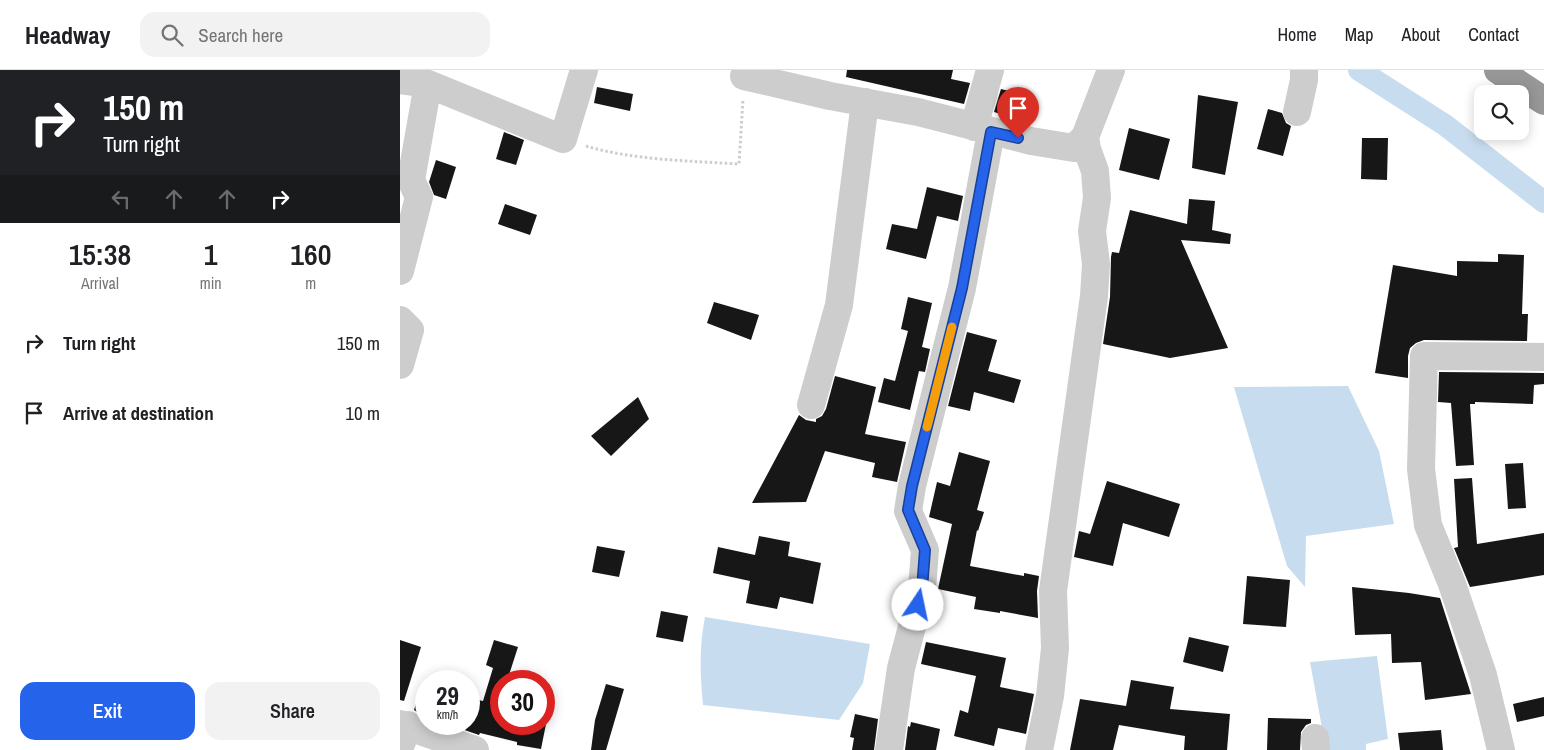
<!DOCTYPE html>
<style>
body{margin:0;font-family:"Archivo Narrow",sans-serif;background:#f2f2f2;color:#202124;height:100vh;display:flex;flex-direction:column;font-size:19px;white-space:nowrap}
*{box-sizing:border-box;margin:0}
p{font-size:16px;color:#757577}
.icon{flex:none;width:28px;height:28px;fill:none;stroke:currentColor;stroke-width:2;stroke-linecap:round;stroke-linejoin:round}
.map{position:relative;flex:1;overflow:hidden}
.sheet{display:flex;flex-direction:column;background:#fff;width:400px}
.sheet>*{flex:none}
.hud{background:#202124;color:#fff;overflow:hidden}
.tools{position:absolute;left:1074px;top:15px;display:grid;gap:10px}
.tools a{display:grid;place-items:center;width:55px;height:55px;border-radius:10px;background:#fff;box-shadow:0 2px 12px #0003;font-size:25px}
.speed{position:absolute;left:15px;top:600px;display:flex;gap:10px;font-size:25px;font-weight:700;text-align:center}
.speed>*{display:grid;place-content:center;width:65px;height:65px;border-radius:50%;background:#fff;box-shadow:0 2px 12px #0003;line-height:1}
.speed small{font-size:12px;font-weight:400}
.speed .limit{border:8px solid #d22;background:#fff;color:#111}
.pin{position:absolute;display:grid;place-items:center;width:42px;height:42px;color:#fff;margin:-51px -21px;border-radius:50% 50% 50% 0;rotate:-45deg;box-shadow:0 0 5px #0007}
.pin .icon{rotate:45deg}
.me{position:absolute;width:55px;margin:-28px;rotate:11deg;stroke-linejoin:round;filter:drop-shadow(0 0 4px #0008)}
.turn{display:flex;align-items:center;gap:18px;height:105px;padding:0 20px;font-size:22px}
.turn .icon{width:65px;height:65px;stroke-width:2.5}
.turn b{display:block;font-size:35px;line-height:42px}
.lanes{display:flex;align-items:center;height:48px;padding:0 20px;background:#0003;justify-content:center;gap:25px;direction:ltr}
.lanes .off{opacity:.35}
.eta{display:flex;justify-content:space-evenly;align-items:center;height:85px;text-align:center}
.eta b{font-size:30px;font-weight:600;line-height:35px}
.button{display:flex;gap:10px;margin-top:auto;padding:10px 20px}
.button a{flex:1;height:58px;border-radius:15px;background:#2563eb;color:#fff;font-size:20px;font-weight:600;line-height:58px;text-align:center}
.button a+a{background:#f2f2f2;color:#202124}
ul{padding:0;list-style:none}
li{display:flex;align-items:center;gap:15px;height:70px;padding:0 20px}
li div{flex:1}
li b{display:block;font-size:19px}
li em{font-style:normal}
header{display:flex;align-items:center;gap:30px;box-sizing:border-box;height:70px;padding:0 25px;background:#fff;border-bottom:1px solid #e0e0e0}
header strong{font-size:24px}
nav{display:flex;gap:28px;margin-inline-start:auto;font-size:18px}
.search{width:350px;height:45px;background:#f2f2f2;display:flex;align-items:center;gap:12px;box-sizing:border-box;padding:0 18px;border-radius:15px;color:#757577;font-size:19px}
main{display:flex;flex:1;min-height:0}
.map>svg:first-child{display:block}
.water{fill:#c7ddef}
.lines{fill:none;stroke-linecap:round;stroke-linejoin:round}
.canal{stroke:#c7ddef;stroke-width:22}
.building{fill:#171717}
.path{stroke:#cdcdcd;stroke-width:3;stroke-dasharray:2.5 2.5;stroke-linecap:butt}
.minor{stroke:#cdcdcd;stroke-width:28}
.highway{stroke:#979797;stroke-width:28}
.route-casing{stroke:#184099;stroke-width:12}
.route{stroke:#2563eb;stroke-width:9}
.slow{stroke:#f59e0b;stroke-width:9}
</style>
<header>
<strong>Headway</strong>
<div class="search"><svg class="icon" aria-label="search" viewBox="0 0 24 24"><circle cx="10" cy="10" r="6"/><path d="M15 15l6 6"/></svg>Search here</div>
<nav><a>Home</a><a>Map</a><a>About</a><a>Contact</a></nav>
</header>
<main>
<section class="sheet">
<div class="hud">
<div class="turn"><svg class="icon" aria-label="right" viewBox="0 0 24 24"><path d="M7 20v-9h11M14 6l5 5-5 5"/></svg><div><b>150 m</b>Turn right</div></div>
<div class="lanes"><svg class="icon off" aria-label="left" viewBox="0 0 24 24"><path d="M17 20v-9H6M10 6l-5 5 5 5"/></svg><svg class="icon off" aria-label="ahead" viewBox="0 0 24 24"><path d="M12 20V5M6 11l6-6 6 6"/></svg><svg class="icon off" aria-label="ahead" viewBox="0 0 24 24"><path d="M12 20V5M6 11l6-6 6 6"/></svg><svg class="icon" aria-label="right" viewBox="0 0 24 24"><path d="M7 20v-9h11M14 6l5 5-5 5"/></svg></div>
</div>
<div class="eta">
<div><b>15:38</b><p>Arrival</p></div>
<div><b>1</b><p>min</p></div>
<div><b>160</b><p>m</p></div>
</div>
<ul>
<li><svg class="icon" aria-label="right" viewBox="0 0 24 24"><path d="M7 20v-9h11M14 6l5 5-5 5"/></svg><div><b>Turn right</b></div><em>150 m</em></li>
<li><svg class="icon" aria-label="arrive" viewBox="0 0 24 24"><path d="M6 21V4h12l-3 4 3 4H6"/></svg><div><b>Arrive at destination</b></div><em>10 m</em></li>
</ul>
<div class="button"><a>Exit</a><a>Share</a></div>
</section>
<div class="map">
<svg width="1144" height="680" viewBox="0 0 1144 680">
<rect width="100%" height="100%" fill="#fff"/>
<path class="water" d="M948,316L979,381L994,454L906,466L905,517L887,496L834,317Z
M305,547L470,574L463,613L439,650L303,635C300,605 299,577 305,547Z
M977,586L988,669L966,674V680H926L910,592Z"/>
<g class="lines">
<path class="canal" d="M959,0L1045,55L1144,132"/>
</g>
<path class="building" d="M447,0H553L551,9L570,13L564,34L446,7Z
M197,17L233,24L230,41L194,33Z
M601,19L632,27L625,51L594,42Z
M798,25L838,32L825,105L792,98Z
M868,39L882,43L886,53L891,56L883,86L857,79Z
M729,58L770,69L759,110L719,100Z
M104,62L124,70L116,95L96,89Z
M962,68H988L987,110L961,109Z
M36,90L56,97L46,129L34,125L29,112Z
M527,117L563,126L558,151L537,146L526,189L486,179L492,154L517,159Z
M789,129L815,131L812,160L831,164L830,174L781,170L828,278L770,288L703,274L710,227L711,187L712,182L719,183L730,140L787,154Z
M105,134L137,145L130,165L98,154Z
M1098,184L1124,185L1122,244H1128L1127,271L1024,270L1016,273L1010,278L1008,286V308L975,303L993,195L1057,206V191L1098,192Z
M508,227L532,233L522,277L530,279L525,302L519,301L510,340L478,332L484,308L495,311L508,261L501,259Z
M314,232L359,245L351,270L307,253Z
M567,262L597,270L588,301L621,310L614,333L574,322L570,341L548,336Z
M1039,302L1144,303V314L1134,315L1133,334L1075,332V334H1070L1074,395L1056,396L1051,333L1038,332Z
M435,306L476,317L465,364L506,372L497,412L472,407L475,393L425,381L406,432L352,433L399,345L406,350L416,352V349L422,346L426,339Z
M238,327L249,349L211,386L191,366Z
M559,382L590,391L577,440L584,442L578,461L577,460L570,496L624,506V503L639,506L637,521L638,548L600,541V543L574,539L576,527L538,519L552,454L529,447L537,412L550,416Z
M1123,393L1126,438L1108,439L1105,394Z
M1072,408L1077,474L1144,463V505L1070,517L1054,478L1058,477L1054,409Z
M707,411L780,434L769,467L723,453L713,496L674,487L679,461L690,464Z
M359,466L390,472L388,486L421,493L413,534L380,527L377,539L346,533L350,511L313,503L318,477L355,485Z
M197,476L225,481L219,507L192,502Z
M847,506L890,510L886,557L843,554Z
M952,517L1009,523L1040,528L1071,624L1025,630L1021,592L992,593L991,564L955,565Z
M261,541L288,546L283,572L256,567Z
M789,567L829,576L823,602L783,592Z
M0,570L21,577L4,631L0,630Z
M94,570L118,577L107,611H101V654H146L141,679L117,675V672L80,663L79,665L47,654H69V628L83,631L93,598L86,595Z
M526,572L606,588L600,617L634,624L626,664L598,658L594,676L554,666L560,640L568,643L576,606L521,594Z
M731,610L774,617L770,639L830,644L827,680H784L785,666L719,655L713,680H670L680,629L726,636Z
M23,612H26V647L14,640Z
M206,614L224,619L206,680H191L195,650Z
M1144,627V646L1117,652L1113,634Z
M455,644L478,649L474,680H452L454,668L450,667Z
M868,648L911,649V653L906,655L901,662L900,680H867Z
M511,652L540,659L536,680H505L508,656L510,657Z
M1041,660L1043,680H1000L998,663Z"/>
<g class="lines">
<path class="path" d="M186,76C232,90 291,91 339,94L343,29"/>
<path class="minor" d="M344,6L430,26L518,42L631,71L674,78L685,67L711,0
M0,10L28,14L11,110L19,127L0,201
M28,14L163,69L184,0
M897,42L904,10V0
M574,57L590,0
M0,250L10,260L0,295
M411,335L439,235L465,32
M0,654L75,680
M915,668L916,680
M0,677L8,655
M489,680L501,598L522,519L525,480L508,441L512,416L562,218L591,62
M639,680L650,626L655,578L653,521L694,226L696,194L692,161L697,128L695,101L687,79L685,67
M1101,680L1083,605L1052,514L1028,455L1021,399L1024,286L1144,287"/>
<path class="highway" d="M1098,0L1144,31"/>
</g>
<g class="lines">
<g class="route-casing">
<path id="route" d="M518,535L522,519L525,480L508,440L512,416L562,218L591,62L618,68"/>
</g>
<use href="#route" class="route"/>
<path class="slow" d="M527,357L552,257"/>
</g>
</svg>
<div class="tools">
<a><svg class="icon" aria-label="search" viewBox="0 0 24 24"><circle cx="10" cy="10" r="6"/><path d="M15 15l6 6"/></svg></a>
</div>
<div class="speed"><div>29<small>km/h</small></div><div class="limit">30</div></div>
<div class="pin" style="left:618px;top:68px;background:#d93025"><svg class="icon" aria-label="arrive" viewBox="0 0 24 24"><path d="M6 21V4h12l-3 4 3 4H6"/></svg></div>
<svg class="me" style="left:518px;top:535px" viewBox="-20 -20 40 40"><circle r="19" fill="#fff"/><path d="M0-13L10 11 0 6-10 11z" fill="#2563eb"/></svg>
</div>
</main>
